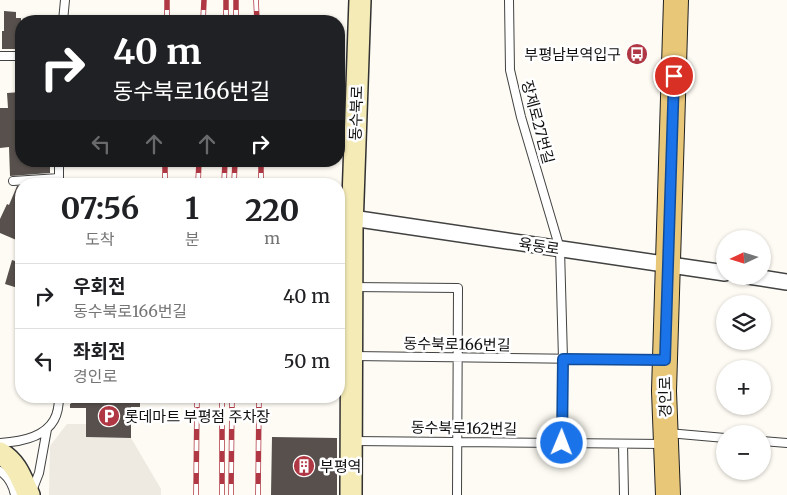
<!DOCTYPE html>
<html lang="ko">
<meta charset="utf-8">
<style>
body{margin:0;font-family:Merriweather,"Noto Sans KR",serif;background:#f2f2f2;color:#202124;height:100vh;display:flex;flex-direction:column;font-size:19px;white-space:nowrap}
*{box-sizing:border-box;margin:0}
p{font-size:16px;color:#757577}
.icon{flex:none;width:28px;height:28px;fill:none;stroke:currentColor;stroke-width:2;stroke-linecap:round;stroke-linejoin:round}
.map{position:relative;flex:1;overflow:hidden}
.side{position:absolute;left:15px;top:178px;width:330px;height:225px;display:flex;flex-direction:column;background:#fff;border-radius:20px;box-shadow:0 1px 4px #0004}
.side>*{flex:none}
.top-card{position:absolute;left:15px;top:15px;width:330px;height:152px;border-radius:20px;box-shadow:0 1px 4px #0004;background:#202124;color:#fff;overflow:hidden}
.needle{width:32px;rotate:266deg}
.controls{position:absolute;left:716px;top:230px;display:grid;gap:10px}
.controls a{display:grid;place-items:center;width:55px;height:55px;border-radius:50%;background:#fff;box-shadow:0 1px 4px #0004;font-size:25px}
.pin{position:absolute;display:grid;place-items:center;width:42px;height:42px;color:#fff;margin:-21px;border:2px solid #fff;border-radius:50%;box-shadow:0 1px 5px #0007}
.me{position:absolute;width:55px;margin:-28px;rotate:1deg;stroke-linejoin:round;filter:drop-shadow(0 0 4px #0008)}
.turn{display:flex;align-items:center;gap:18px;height:105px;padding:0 15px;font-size:22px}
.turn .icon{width:65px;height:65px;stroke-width:2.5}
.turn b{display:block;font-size:35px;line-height:42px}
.lanes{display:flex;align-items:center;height:48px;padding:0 15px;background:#0003;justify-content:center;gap:25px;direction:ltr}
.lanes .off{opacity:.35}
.eta{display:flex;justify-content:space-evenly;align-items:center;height:85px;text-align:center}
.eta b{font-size:30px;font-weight:700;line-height:35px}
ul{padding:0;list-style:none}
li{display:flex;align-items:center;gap:15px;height:65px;padding:0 15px;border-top:1px solid #e0e0e0}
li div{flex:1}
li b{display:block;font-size:19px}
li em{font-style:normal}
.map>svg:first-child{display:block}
.plaza{fill:#eeeae2}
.building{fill:#57504d}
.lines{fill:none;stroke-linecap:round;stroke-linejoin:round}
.lane-casing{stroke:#424242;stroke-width:10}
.street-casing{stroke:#424242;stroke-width:18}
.secondary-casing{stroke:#313131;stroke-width:24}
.primary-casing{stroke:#202020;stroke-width:26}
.lane{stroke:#fff;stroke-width:8}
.street{stroke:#fff;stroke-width:15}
.secondary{stroke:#f5ebb7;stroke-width:21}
.primary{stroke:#e8c779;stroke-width:24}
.rail-casing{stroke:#af3844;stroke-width:5.5}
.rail{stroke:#fff;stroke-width:4;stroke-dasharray:11;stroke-linecap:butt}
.route-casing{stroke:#114b97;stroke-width:12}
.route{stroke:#1a73e8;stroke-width:9}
.labels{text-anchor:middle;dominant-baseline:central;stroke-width:5;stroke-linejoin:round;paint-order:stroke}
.poi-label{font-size:15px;fill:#0f0f0f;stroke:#fff;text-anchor:start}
.street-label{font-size:15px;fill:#0f0f0f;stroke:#fff}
</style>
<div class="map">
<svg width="787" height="495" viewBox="0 0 787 495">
<rect width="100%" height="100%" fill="#fdfbf3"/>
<path class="plaza" d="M67,424H86V437L131,438L161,489V495H49L50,446Z"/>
<path class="building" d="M4,11L16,12V18H21V49H2V31H4Z
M21,92V161H50V173L10,176L9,147L0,148V108H8L7,93Z
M17,186H21V242L0,233V219L7,204L9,205Z
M12,260L21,263V289L5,284Z
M75,396H140V407H131V438L86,437V408H70V404L75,401Z
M272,437L337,438V495H271Z"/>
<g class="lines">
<g class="lane-casing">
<path id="lane" d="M509,0L510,70L521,117L560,249L563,359L562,443
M63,21L65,0
M0,56H21
M59,161V184
M13,181L59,178
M352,287L458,288L457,495
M353,356L662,360
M59,398H70
M668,433L725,438
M353,441L664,444
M762,441L787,443
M0,443C18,442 44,438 54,420C58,413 59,404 59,396
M623,444L624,495
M0,471C9,477 13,485 15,495
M32,491L39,473L47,429"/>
</g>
<g class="street-casing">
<path id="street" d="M352,218L725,273
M748,276L787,282"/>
</g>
<g class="secondary-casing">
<path id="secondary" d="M0,453C17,463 21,478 29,495
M351,495L352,228L360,0"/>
</g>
<g class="primary-casing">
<path id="primary" d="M668,495L664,391L676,0"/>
</g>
<use href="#lane" class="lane"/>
<use href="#street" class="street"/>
<use href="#secondary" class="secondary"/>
<use href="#primary" class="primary"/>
<g class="rail-casing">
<path id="rail" d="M256,0L257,21
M167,21V0
M203,21L204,0
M226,21V0
M236,21V0
M165,184V161
M198,184L199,161
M224,184L225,161
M234,184L235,161
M261,184V161
M196,495L197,396
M222,495V396
M231,495L232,396
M258,495L259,396"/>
</g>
<use href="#rail" class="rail"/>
</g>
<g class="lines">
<g class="route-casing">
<path id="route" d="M562,443L563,359L665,360L674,76"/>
</g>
<use href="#route" class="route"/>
</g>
<defs>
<g id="bus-disc" transform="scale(1.125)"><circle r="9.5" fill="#af3844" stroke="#fff"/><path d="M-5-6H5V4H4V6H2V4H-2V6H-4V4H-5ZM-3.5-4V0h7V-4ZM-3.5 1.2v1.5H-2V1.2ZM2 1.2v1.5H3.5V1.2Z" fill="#fff"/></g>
<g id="parking-disc" transform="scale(1.125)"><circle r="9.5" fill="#af3844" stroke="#fff"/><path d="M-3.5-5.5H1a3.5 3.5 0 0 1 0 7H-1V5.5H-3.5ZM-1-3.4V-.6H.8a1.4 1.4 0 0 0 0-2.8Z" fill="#fff"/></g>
<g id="building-disc" transform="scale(1.125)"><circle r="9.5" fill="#af3844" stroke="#fff"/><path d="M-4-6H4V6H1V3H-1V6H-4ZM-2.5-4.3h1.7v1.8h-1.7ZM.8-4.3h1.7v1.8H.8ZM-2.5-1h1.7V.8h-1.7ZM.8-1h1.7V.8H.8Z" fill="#fff"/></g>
</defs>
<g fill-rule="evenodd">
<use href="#bus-disc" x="637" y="54"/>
<use href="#parking-disc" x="109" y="416"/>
<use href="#building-disc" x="304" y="466"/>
</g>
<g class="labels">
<g class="poi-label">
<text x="621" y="54" text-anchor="end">부평남부역입구</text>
<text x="125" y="416">롯데마트 부평점 주차장</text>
<text x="320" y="466">부평역</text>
</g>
<g class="street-label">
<text transform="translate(356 113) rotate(-88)">동수북로</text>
<text transform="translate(538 122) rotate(75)">장제로27번길</text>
<text transform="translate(539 246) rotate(8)">육동로</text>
<text transform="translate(457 344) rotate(1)">동수북로166번길</text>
<text transform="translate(665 397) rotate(-91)">경인로</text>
<text transform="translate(464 428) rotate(1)">동수북로162번길</text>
</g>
</g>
</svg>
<div class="controls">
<a><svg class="needle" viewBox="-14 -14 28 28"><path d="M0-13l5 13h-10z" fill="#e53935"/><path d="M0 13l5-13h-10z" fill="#757577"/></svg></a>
<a><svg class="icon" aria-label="layers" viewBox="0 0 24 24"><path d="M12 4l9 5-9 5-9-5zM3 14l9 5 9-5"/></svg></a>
<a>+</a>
<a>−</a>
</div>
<div class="pin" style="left:674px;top:76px;background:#d93025"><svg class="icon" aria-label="arrive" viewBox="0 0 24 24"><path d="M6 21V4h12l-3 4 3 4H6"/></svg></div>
<svg class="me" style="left:562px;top:443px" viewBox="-20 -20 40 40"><circle r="17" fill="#1a73e8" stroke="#fff" stroke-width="3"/><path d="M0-11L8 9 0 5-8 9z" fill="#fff"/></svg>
<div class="top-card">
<div class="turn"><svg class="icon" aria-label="right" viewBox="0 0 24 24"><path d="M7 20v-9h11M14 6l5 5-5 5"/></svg><div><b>40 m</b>동수북로166번길</div></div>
<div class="lanes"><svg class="icon off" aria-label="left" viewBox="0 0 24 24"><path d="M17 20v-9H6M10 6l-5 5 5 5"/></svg><svg class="icon off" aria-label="ahead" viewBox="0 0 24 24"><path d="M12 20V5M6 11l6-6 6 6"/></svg><svg class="icon off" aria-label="ahead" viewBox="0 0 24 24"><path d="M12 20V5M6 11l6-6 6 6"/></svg><svg class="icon" aria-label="right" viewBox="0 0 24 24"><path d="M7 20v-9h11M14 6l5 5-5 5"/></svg></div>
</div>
<section class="side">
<div class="eta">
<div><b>07:56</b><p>도착</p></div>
<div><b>1</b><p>분</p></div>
<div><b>220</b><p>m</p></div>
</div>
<ul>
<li><svg class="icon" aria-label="right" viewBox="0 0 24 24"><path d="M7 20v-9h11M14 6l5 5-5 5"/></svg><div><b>우회전</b><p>동수북로166번길</p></div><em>40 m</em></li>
<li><svg class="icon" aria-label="left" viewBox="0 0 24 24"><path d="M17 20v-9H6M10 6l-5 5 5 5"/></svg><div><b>좌회전</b><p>경인로</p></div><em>50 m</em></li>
</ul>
</section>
</div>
